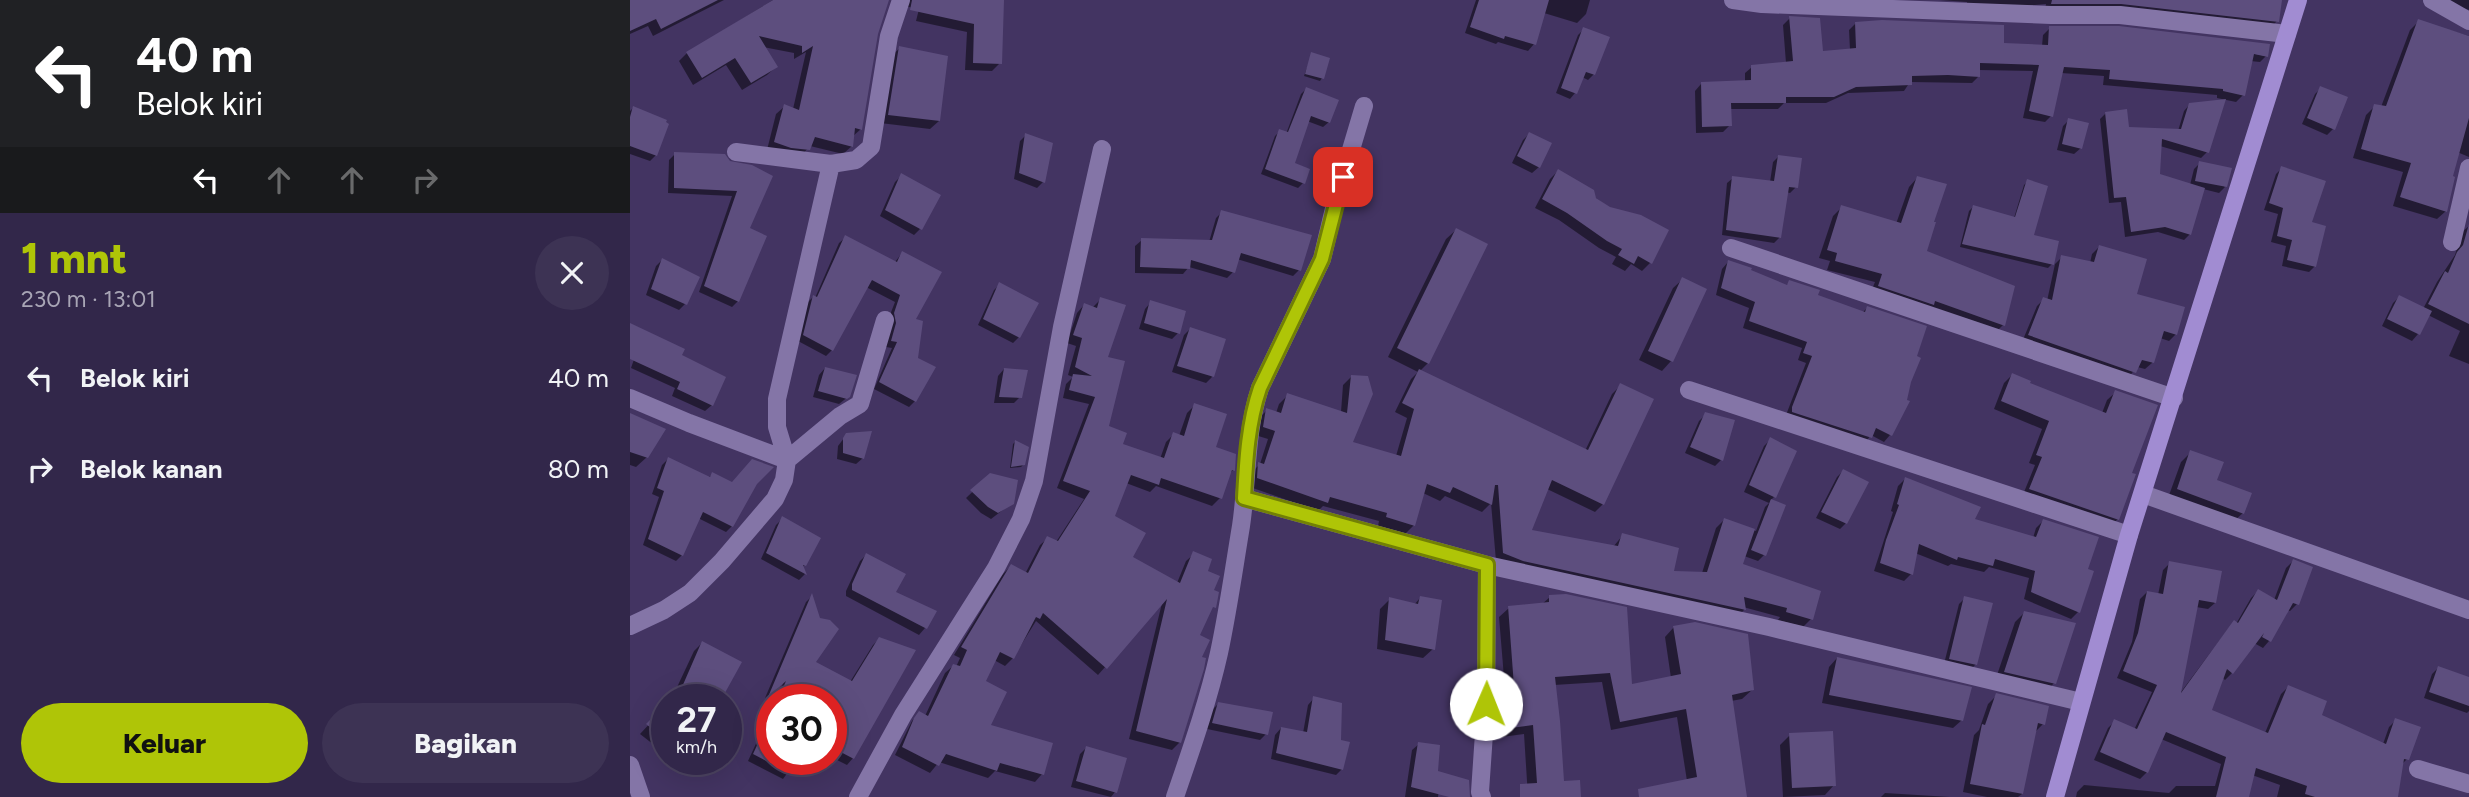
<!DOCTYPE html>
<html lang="id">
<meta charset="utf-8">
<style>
body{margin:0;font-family:Figtree,sans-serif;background:#3d3354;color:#f1f3f6;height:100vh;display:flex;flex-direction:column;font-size:26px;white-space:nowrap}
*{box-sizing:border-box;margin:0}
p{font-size:23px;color:#a8a5b5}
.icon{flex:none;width:38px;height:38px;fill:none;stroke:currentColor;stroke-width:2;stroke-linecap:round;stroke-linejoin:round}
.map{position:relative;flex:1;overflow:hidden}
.drawer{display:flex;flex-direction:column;background:#32274a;width:630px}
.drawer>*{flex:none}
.banner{background:#202124;color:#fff;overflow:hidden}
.speed{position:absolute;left:21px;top:684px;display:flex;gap:14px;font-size:35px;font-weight:700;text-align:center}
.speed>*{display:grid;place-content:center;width:91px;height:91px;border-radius:50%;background:#32274a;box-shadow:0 7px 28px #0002,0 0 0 2px #4d4462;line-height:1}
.speed small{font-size:18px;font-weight:400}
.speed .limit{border:10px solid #d22;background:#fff;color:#111}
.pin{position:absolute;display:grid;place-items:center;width:60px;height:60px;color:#fff;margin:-30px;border-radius:14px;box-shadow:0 4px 10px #0006}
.me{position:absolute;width:77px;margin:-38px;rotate:1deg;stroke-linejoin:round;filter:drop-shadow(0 0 5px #0008)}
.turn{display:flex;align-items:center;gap:24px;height:147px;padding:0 21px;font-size:32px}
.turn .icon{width:91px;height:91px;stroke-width:2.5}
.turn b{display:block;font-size:49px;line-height:60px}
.lanes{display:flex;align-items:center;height:66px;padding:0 21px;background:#0003;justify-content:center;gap:35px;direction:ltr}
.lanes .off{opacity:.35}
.round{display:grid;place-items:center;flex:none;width:74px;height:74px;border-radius:37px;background:#3d3354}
.headline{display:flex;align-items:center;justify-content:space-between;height:119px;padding:0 21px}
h1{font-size:42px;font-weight:800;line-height:52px;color:#afc507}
.cta{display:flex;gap:14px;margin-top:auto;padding:14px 21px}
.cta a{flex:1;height:80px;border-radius:42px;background:#afc507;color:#111;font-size:28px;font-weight:800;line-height:80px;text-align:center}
.cta a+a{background:#3d3354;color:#f1f3f6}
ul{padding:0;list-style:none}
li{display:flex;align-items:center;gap:21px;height:91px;padding:0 21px}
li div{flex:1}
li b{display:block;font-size:26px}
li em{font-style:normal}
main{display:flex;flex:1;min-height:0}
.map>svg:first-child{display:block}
.shadow{fill:#0007}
.building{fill:#5d4e7e}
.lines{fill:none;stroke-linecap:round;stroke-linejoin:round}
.minor{stroke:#8475a7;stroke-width:18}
.major{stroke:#a18cd2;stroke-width:18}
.route-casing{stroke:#728005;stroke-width:18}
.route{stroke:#afc507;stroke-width:12}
</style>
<main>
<section class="drawer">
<div class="banner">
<div class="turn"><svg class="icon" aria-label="left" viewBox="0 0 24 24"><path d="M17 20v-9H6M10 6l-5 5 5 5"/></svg><div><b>40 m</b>Belok kiri</div></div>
<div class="lanes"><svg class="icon" aria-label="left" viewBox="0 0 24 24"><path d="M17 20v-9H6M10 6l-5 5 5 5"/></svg><svg class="icon off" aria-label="ahead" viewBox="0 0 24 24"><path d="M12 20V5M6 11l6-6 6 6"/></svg><svg class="icon off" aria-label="ahead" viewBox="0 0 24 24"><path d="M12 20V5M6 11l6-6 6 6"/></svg><svg class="icon off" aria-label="right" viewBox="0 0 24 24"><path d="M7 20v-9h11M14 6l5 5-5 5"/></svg></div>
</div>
<div class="headline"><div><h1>1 mnt</h1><p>230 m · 13:01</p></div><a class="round"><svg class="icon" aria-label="close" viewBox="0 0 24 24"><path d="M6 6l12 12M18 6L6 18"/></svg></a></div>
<ul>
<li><svg class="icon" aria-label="left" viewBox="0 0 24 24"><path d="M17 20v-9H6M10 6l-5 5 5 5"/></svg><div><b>Belok kiri</b></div><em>40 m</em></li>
<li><svg class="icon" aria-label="right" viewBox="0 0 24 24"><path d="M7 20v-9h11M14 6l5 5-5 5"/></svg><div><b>Belok kanan</b></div><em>80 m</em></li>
</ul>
<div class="cta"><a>Keluar</a><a>Bagikan</a></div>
</section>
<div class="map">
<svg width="1839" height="797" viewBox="0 0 1839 797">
<rect width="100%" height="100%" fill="#433462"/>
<path class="shadow" d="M5,0H94L23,36L18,26L0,34V4Z
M143,0H258L246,34L231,129L222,137V146L213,154L180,146L170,157L137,150L146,114L155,106L163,109L176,52L164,59V53L133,47L146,67L137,75L112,90L96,65L63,85L49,61L57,53Z
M268,0H372L370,63L362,71L335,70L337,32L286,21L289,9L274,6Z
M846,0H960L956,14L947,23L914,13L904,44L898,51L868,42L866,44L835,33Z
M1309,0H1650L1647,21L1640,28L1415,10L1416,4L1373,8L1337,7V2Z
M1810,0H1839V10Z
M1160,18L1191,53L1220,50L1219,30L1226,23L1373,44L1412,46L1413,35L1420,28H1489L1636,56L1630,62L1620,61L1613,95L1606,102L1587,98V95L1473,85L1474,76L1431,73L1421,116L1415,122L1393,118L1403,71L1348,70V77L1342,83L1280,82L1274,91L1218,93L1196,103H1154L1148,109H1099L1100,125L1093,132L1066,133L1065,91L1071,84L1115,82V73L1122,67L1156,63L1153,25Z
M1789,21L1839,36V157L1827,152L1816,211L1807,219L1763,206L1773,172L1723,158L1736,115L1745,106L1751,107L1780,30Z
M954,29L964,74L958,80L952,77L945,93L940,99L926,93L948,35Z
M270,48L309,121L300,129L250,123L261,56Z
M682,54L692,78L690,81L674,76Z
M1691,88L1703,129L1697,135L1672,124L1685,94Z
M676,89L699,122L693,127L677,121L663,164L673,183L668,188L631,174L645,136L650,131L656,134L671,94Z
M1560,104L1577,152L1571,158L1530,146L1528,176L1560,185L1564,169L1570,163L1595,187L1589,193L1573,189L1560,234L1554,240L1528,232L1495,237L1491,202L1479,203L1470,119L1476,113L1497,129L1548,131L1554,111Z
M3,108L26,155L20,161L0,154V111Z
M1439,120L1451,148L1444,154L1427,150L1433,126Z
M899,134L909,167L902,173L882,163L893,140Z
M396,135L413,182L407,188L384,179L390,141Z
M45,154L121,167L117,229L108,301L102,307L69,292L102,196L38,193L39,160Z
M1148,157L1166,187L1160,193L1156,192L1150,237L1144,243L1092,235L1097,183L1103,178L1140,182L1143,162Z
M1652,168L1680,224L1685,266L1679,272L1652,266L1656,246L1641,242L1648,214L1634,210L1646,174Z
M928,171L980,208L1037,231L1020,263L1012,271L1001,264L995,271L982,264L986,257L969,248L929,220L905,208L920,179Z
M271,176L290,229L284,235L250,216L265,182Z
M1287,178L1295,252L1373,325L1365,333L1240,294L1245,282L1197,270L1200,261L1189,258L1203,216L1212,207L1266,224L1279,187Z
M1398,181L1402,236L1422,264L1418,268L1330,247L1339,211L1343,207L1384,218L1394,185Z
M592,212L669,270L663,276L607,259L603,272L597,278L559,267L553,274L505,273V246L512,240L579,242L586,218Z
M1839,226V364L1819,356L1830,331L1798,315L1788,334L1782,341L1752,326L1763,303L1769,297L1793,309L1807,282L1825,255L1832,232Z
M826,230L798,363L790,371L955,451L982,394L991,385L973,504L965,512L917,489L900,532L983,547L993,535L1042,572L1072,573L1086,528L1094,520L1126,531L1135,507L1139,503L1114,492L1134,446L1140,440L1144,497L1140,501L1134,555L1128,561L1114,556L1111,565L1181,619L1173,627L1148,620L1150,617L1113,607L1114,610L1106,618L866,561L861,503L852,512L815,496L810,501L793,493L784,525L775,534L748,526L749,521L693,506L688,511L620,487L621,473L630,464L638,439L625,435L628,419L637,410L646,413L649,404L658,395L711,412L713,385L722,376L721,443L766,456L777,418L765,412L781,379L788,372L758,357L816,239Z
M216,237L265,262L272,253L284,320L286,358L285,401L279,407L244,389L262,348L256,347L258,320L265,302L236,287L202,350L196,356L168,341L177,303L183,297L185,298L209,243Z
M1469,247L1505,296L1546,334L1539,341L1530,338L1522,363L1515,369L1507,367L1497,379L1392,342L1407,306L1414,299L1417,301L1425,264L1432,257L1460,263L1462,254Z
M32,260L67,278L55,304L49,310L16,295L26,266Z
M1098,262L1156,286L1160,282L1186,297L1232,313L1237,308L1260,435L1254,442L1241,435L1234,444L1156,415L1176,363L1168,360L1172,348L1113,328L1119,308L1086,295L1092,269Z
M1053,279L1041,361L1032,371L1009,360L1043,288Z
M370,284L389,337L383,343L348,325L364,290Z
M471,299L476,358V428L491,445L530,459L536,442L544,434L549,436L557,413L565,405L584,448L604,456L603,470L598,476L590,498L582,506L526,486L520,492L496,483L483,517L501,558L547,583L556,561L564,554L575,572L567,635L570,658L550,742L542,750L499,739L532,603L468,675L406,621L383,658L375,666L364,660L353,682L358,726L412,774L405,782L365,771L358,778L309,762L300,773L265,755L282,721L289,713L295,716L315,673L323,666L326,667L330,658L324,655L373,574L381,566L395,574L410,545L418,538L426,542L454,499L427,488L459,404L433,398L436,384L443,377L438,375L446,346L437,343L447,313L454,305L463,307Z
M521,302L548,333L542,339L509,329L515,309Z
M560,329L582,377L576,383L542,372L554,335Z
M11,339L50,356L82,405L75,411L42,396L45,388L1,368Z
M195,368L219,396L209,404L183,397L189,375Z
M374,369L390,397L384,403H364L368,376Z
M1382,375L1397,384L1472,413L1477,400L1486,392L1500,474L1488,519L1479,527L1392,497L1405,465L1399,463L1412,429L1364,409L1374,383Z
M0,414L17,457L6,467L0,465Z
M1076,414L1091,460L1085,466L1055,453L1069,421Z
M217,434L233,458L226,464L207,459L208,446Z
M385,442L394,464L391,467L380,468L383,444Z
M1561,452L1613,513L1603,522L1538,498L1551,462Z
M38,459L78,478L83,474L102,484L125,483L102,526L96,532L68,518L52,555L46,561L13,545L29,497L22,494L32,465Z
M1213,471L1216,523L1210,529L1186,518L1207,477Z
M360,475L382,503L361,519L351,513L336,498Z
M1275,479L1343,521L1403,538L1406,528L1413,521L1456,570L1448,612L1441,619L1394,599L1399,578L1359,567L1354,572L1321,564L1318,566L1285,553L1281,574L1274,581L1244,571L1263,512L1261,511L1268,486Z
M152,519L175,565L172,567L175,574L169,580L131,559L146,525Z
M236,555L263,593L304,612L295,628L289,635L216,596V591L230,561Z
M1663,561L1681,568L1667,604L1660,611L1657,610L1639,641L1633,648L1624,643L1602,673L1595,680L1592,677L1580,711L1635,733L1651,694L1658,687L1689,716L1753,744L1759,727L1766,720L1777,759L1771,765L1766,797H1647L1650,785L1622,775L1617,797H1446L1447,792L1454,785L1539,793L1546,786H1585L1591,764L1531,739L1517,772L1510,779L1464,760L1478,728L1485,721L1504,730L1522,692L1487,678L1502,642L1510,599L1517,592L1528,595L1533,570L1540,563L1585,603L1578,609L1566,607L1548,696L1598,629L1606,624L1621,598L1628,591L1644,600L1656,568Z
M181,597L184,663L220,682L243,645L249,639L247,713L223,758L217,765L201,757V700H146L154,681L135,698L176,602Z
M920,597L1000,686L1041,678L1035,637L1044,627L1122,690L1112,699L1101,701L1116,797H1012L1057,781L1047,717L981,730L972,682L924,685L932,783L948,797H898L894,734L857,739L859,712L868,703L876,702L869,617L879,608L912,604Z
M790,598L803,649L793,658L747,649L750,609L760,599L784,605Z
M1335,598L1346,664L1339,671L1314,664L1329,604Z
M1395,612L1424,683L1415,693L1365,681L1385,622Z
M72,643L89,700H41L64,651Z
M1207,658L1332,720L1323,728L1192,703L1199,667Z
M1808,668L1839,679V711L1837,713L1794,698L1802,674Z
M1367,695L1413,724L1404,733L1392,794L1388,797H1357L1333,792L1344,735L1349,730L1358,704Z
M684,698L709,741L712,769L706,775L641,759L645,735L651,728L673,733L678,705Z
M589,703L636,734L630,740L577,729L582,710Z
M37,705V755L10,734Z
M142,709V760H167L153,779L118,761Z
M1160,735L1204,785L1195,795L1153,797L1150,745Z
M789,744L806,772L811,774L808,797H775L782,750Z
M456,748L485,792L481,797L441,787L450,754Z
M42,760H75L60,774Z
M1255,793L1320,797H1251Z"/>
<path class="building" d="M0,0H88L31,29L26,19L0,31Z
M143,0H259L248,34L232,130L225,128L223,147L185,137L180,150L161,148L144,142L154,104L169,110L183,46L172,53V46L129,36L148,67L121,83L105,58L72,78L56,52Z
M282,0H374L372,64L343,63L344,24L280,10Z
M849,0H919L906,45L875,36L874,39L840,27Z
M1422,0H1652L1649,22L1491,4H1421Z
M1159,16L1190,18L1193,51L1226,48L1225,22L1252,20L1374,25V43L1418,45L1419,26H1489L1640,44L1638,57L1624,54L1615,96L1593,91V89L1479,79L1480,70L1434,67L1423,117L1399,111L1409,65L1350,63V77L1318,75L1282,76V85L1226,87L1204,97H1156V103H1101L1102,126L1072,127L1071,82L1121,80V65L1163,61Z
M1788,19L1839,36V118L1823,176L1825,177L1817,212L1770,197L1781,163L1731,149L1744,104L1756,106Z
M953,27L980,37L965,75L956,72L947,94L931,88Z
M269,46L318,56L310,121L258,115Z
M681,52L700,58L694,79L675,74Z
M1690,86L1718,97L1705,130L1677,118Z
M676,87L709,100L700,123L681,116L665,163L680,169L675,184L635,169L649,129L658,132Z
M1596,99L1579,153L1532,139L1530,174L1575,188L1561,235L1535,227L1501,232L1496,197L1484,198L1475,112L1497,109L1499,127L1551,129L1559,103Z
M3,106L37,120L36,122L39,124L27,156L0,146V117Z
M1438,118L1459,123L1452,149L1432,144Z
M899,132L922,143L910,168L887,156Z
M395,133L423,143L415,183L389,173Z
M44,152L95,154L100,161L122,165L143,176L120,228L137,236L109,302L74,286L107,191L44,188Z
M1148,155L1172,158L1168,188L1159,187L1151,238L1096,230L1102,176L1144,181Z
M1569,161L1602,168L1597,187L1565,181Z
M1651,166L1696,181L1682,222L1696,226L1686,267L1657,260L1662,240L1647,236L1653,208L1639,203Z
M928,169L964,190L966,198L980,207L1011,215L1039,230L1022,264L1008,256L1004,264L988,255L992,249L977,241L937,213L912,199Z
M271,173L311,195L292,230L255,210Z
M1287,176L1317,184L1304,222H1306L1297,251L1385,286L1375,326L1305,301L1304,305L1248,286L1252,274L1205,261L1207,253L1197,250L1211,205L1271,223Z
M1397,179L1418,186L1404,235L1429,241L1424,265L1332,244L1343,205L1385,217Z
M591,210L682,235L671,271L611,253L605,273L561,260L560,269L510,267L511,238L582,240Z
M1839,224V324L1798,304L1815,271L1818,273L1827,252L1833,245Z
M826,228L858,244L799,364L767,348Z
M215,235L267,262L272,251L312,272L286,319L293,321L288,358L306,367L286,402L249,382L267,342L261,341L266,323L264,313L270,295L242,280L203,351L173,335L183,295L187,297Z
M1469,245L1517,259L1507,294L1555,307L1547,335L1534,331L1524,363L1512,360L1506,373L1398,335L1413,297L1422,300L1431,255L1464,262Z
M32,258L70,277L57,305L21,289Z
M1098,260L1122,268L1121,270L1157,285L1159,280L1190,290L1188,295L1235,312L1237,306L1297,326L1287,356L1291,358L1281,382L1277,400L1280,401L1262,436L1246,428L1242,438L1162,412V407L1182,356L1173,353L1177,342L1119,321L1125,302L1091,288Z
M1052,277L1077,289L1043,362L1018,351Z
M369,282L409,303L390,338L353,319Z
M1769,295L1802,311L1790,335L1757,319Z
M470,297L496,305L478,357L495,361L479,426L497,433L493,444L534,458L543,432L554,436L564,403L597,414L586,447L606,454L605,471L602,470L592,499L531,478L529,485L501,475L485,516L516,533L503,557L550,583L563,551L582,559L578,571L590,576L584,590L589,592L586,608L583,607L570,635L580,640L572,657L576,658L574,669L551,743L506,731L537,599L477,669L413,613L410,619L406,617L384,659L370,652L356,681L377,692L361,725L423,743L414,775L370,763L367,771L316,754L309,766L272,747L284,718L289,711L298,716L323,664L330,666L337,650L331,647L381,564L398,573L417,536L428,541L460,491L433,481L465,397L439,390L443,374L462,376L445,367L452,338L443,335L454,303L467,308Z
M520,300L556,311L550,334L514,323Z
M0,323L55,349L52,355L96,377L83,406L47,389L50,382L0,359Z
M560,327L596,339L584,377L547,366Z
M195,367L227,375L220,397L217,399L188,391Z
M374,368L398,370L392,398L369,397Z
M789,369L958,450L990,383L1024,399L974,505L922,480L902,530L988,546L992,533L1049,548L1044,571L1077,572L1094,518L1125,529L1113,564L1191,591L1183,620L1156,612L1157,608L1114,597L1116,610L893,561L873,553L868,485H865L862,505L823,487L820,493L797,484L785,526L756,517L757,513L700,497L698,503L627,478L628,462L634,464L645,431L633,427L636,408L651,413L657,393L717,413L721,375L738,376L743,394L723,442L771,456L784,409L772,403Z
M1382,373L1401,381L1400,383L1476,413L1485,390L1528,405L1502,473L1506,474L1489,520L1399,489L1412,457L1406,455L1419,421L1371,401Z
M1075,412L1105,420L1093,461L1060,447Z
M0,413L36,429L18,458L0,452Z
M242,431L234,459L213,453V438L216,433Z
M1140,437L1167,451L1146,498L1119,485Z
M385,440L399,447L395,465L381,467Z
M1560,450L1594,462L1587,480L1622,493L1614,514L1547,489Z
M38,457L80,477L82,472L102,482L122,459L144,467L127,484L103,527L73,512L53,556L18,539L34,491L27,488Z
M1213,469L1239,482L1217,524L1191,512Z
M360,473L388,480L384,504L368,513L358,507L340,490Z
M1275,477L1351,507L1345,519L1406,537L1413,519L1469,537L1458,569L1464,571L1450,613L1401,592L1405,571L1365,559L1363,566L1328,557L1327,560L1289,544L1283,575L1250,563L1256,540L1269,505L1267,504Z
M1141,499L1156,505L1136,556L1121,550Z
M152,516L191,538L176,566L173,565L177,575L136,553Z
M236,553L276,574L266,592L307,611L297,629L222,590V584Z
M1663,559L1683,567L1669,605L1663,603L1641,642L1632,637L1634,633L1603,674L1597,669L1582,710L1638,733L1658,685L1697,701L1692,715L1756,744L1765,718L1791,727L1779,760L1774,759L1768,797H1685L1675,794L1677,786L1626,768L1619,797H1586L1596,757L1536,732L1518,773L1470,752L1484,719L1507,729L1527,685L1493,671L1508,633L1517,591L1533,594L1539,561L1592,571L1586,603L1569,600L1551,693L1604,620L1608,623L1628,589L1647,600Z
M182,593L190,618L200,620L209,629L186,662L222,681L249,637L286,650L224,759L201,747V700H172L152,690L156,681L138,697Z
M936,594L997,607L1002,684L1051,674L1043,626L1065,622L1118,634L1124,690L1102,695L1117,797H1009L1008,789L1067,777L1056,709L990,722L980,673L925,677L930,721L934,781L950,780L951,797H890V784L907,783L903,725L866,730L867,701L885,700L878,606L919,602V595Z
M790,596L812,600L805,650L755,640L759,597L788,604Z
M1334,596L1363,603L1347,665L1319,659Z
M1394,611L1446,623L1426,684L1374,672Z
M72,641L112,662L91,700H39L52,687Z
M1207,657L1342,687L1333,721L1199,695Z
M1808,666L1839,677V706L1799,692Z
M1366,693L1419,706L1415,725L1408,723L1393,794L1340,784L1352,724L1355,725Z
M683,696L712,703L711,740L720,742L713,770L646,753L651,727L677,732Z
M588,702L643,712L638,735L582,723Z
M37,703V741L16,724Z
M142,713V764L123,754Z
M1203,731L1206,786L1162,788L1159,733Z
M788,742L810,745L808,771L839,780L840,797H819L781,787Z
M456,746L497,758L487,793L446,781Z"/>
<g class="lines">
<path class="minor" d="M1103,0L1132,4L1421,15H1490L1657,34
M1802,0L1839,21
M106,152L201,164
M1822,242L1839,168
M1101,248L1544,398
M1059,390L1499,535
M0,398L59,423L157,460L210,416L230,404L255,320
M1513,494L1839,610
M614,498L857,565L1139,627L1451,702
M0,626L34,610L60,593L92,561L145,499L154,480L157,460L147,427V399L201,164L226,160L241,147L259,36L271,0
M0,765L11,797
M1788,769L1839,784
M228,797L273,715L366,568L391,519L404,481L432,327L472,149
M545,797C561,750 578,702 589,653C598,611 604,568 611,526C618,479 615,433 630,388L692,259L706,200L734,106
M852,797L850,792L856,704L857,565"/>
<path class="major" d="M1425,797L1499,535L1668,0"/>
</g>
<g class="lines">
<g class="route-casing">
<path id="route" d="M713,177L692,259L630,388C618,423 616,460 614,498L857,565L856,704"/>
</g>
<use href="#route" class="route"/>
</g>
</svg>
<div class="speed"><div>27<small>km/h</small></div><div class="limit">30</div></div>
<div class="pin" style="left:713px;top:177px;background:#d93025"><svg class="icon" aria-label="arrive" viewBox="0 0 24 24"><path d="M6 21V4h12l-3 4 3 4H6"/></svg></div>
<svg class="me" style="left:856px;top:704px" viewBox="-20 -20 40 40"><circle r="19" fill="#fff"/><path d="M0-13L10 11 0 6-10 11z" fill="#afc507"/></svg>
</div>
</main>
